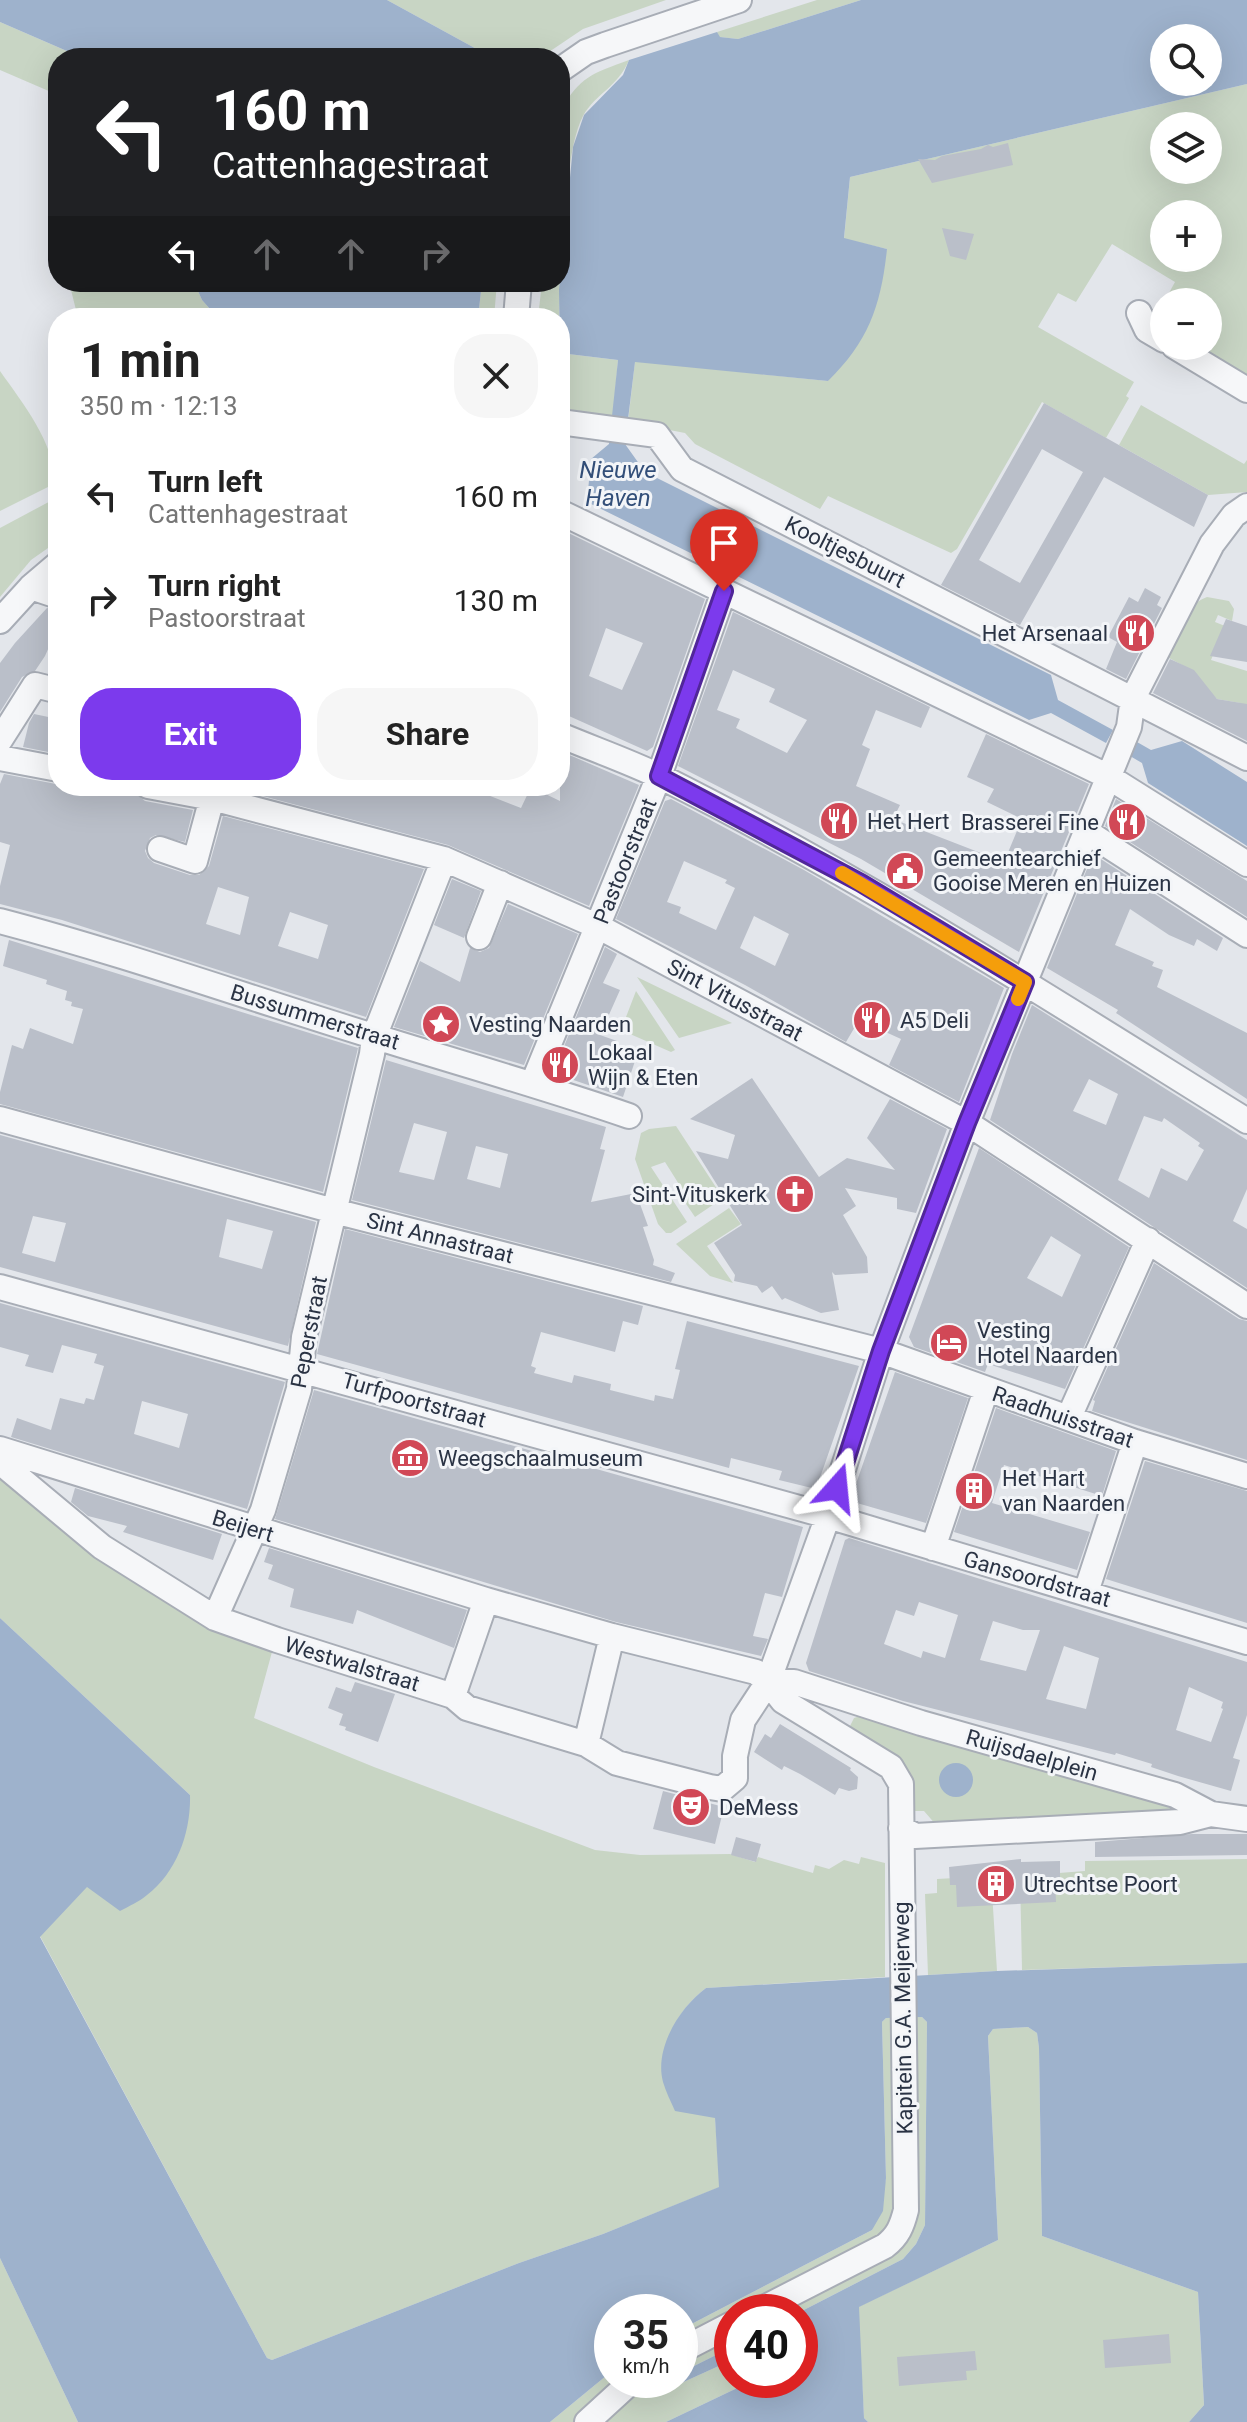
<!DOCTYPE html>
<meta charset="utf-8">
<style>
body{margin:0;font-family:Roboto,sans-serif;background:#f6f6f6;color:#222;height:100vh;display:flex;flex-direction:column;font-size:30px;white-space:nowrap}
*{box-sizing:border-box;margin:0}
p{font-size:26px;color:#767676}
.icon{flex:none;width:44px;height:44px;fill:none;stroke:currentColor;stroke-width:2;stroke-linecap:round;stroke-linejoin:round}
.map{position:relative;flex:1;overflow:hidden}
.panel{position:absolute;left:48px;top:308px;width:522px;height:488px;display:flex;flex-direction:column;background:#fff;border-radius:32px;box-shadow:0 8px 32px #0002}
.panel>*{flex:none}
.guide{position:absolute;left:48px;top:48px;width:522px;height:244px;border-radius:32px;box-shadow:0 8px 32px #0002;background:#202124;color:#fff;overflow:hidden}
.fabs{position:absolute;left:1150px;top:24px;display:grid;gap:16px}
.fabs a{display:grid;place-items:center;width:72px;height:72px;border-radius:50%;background:#fff;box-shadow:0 8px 32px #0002;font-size:40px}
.speed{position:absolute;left:594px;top:2294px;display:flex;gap:16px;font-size:40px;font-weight:700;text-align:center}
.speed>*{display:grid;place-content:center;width:104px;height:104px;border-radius:50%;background:#fff;box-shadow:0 8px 32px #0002;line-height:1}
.speed small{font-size:20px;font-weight:400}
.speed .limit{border:12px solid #d22;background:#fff;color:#111}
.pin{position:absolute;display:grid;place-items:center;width:68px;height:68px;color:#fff;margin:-82px -34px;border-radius:50% 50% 50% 0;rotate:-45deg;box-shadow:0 0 8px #0007}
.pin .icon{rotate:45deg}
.me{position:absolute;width:88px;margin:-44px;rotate:18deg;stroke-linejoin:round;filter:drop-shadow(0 0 6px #0008)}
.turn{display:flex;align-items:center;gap:28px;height:168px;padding:0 32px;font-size:36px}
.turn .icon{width:104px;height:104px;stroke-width:2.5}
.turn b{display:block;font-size:56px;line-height:68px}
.lanes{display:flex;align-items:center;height:76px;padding:0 32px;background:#0003;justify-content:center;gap:40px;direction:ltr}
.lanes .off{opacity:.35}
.round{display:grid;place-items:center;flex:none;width:84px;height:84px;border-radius:32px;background:#f6f6f6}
.headline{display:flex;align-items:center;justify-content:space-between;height:136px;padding:0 32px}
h1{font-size:48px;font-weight:700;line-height:60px}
.action{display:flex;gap:16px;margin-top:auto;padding:16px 32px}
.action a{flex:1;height:92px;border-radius:32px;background:#7c3aed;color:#fff;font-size:32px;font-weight:700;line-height:92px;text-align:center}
.action a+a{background:#f6f6f6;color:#222}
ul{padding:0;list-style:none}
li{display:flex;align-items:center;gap:24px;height:104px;padding:0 32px}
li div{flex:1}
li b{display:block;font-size:30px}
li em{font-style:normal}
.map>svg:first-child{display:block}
.green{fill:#c8d5c4;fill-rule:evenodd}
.water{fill:#9eb2cc;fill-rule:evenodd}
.building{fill:#babfc9;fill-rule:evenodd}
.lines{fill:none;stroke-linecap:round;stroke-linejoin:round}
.minor-casing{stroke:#a8adb6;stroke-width:28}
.minor{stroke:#f6f7f9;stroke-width:24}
.route-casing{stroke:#51269a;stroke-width:20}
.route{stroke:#7c3aed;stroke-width:14}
.slow{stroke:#f59e0b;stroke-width:14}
.labels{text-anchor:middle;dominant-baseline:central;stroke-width:6;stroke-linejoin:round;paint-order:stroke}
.street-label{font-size:22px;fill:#2a3344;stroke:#f3f5f8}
.poi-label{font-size:22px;fill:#2a3344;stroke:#f3f5f8;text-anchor:start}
.water-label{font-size:24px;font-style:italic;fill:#334f79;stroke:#f3f5f8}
</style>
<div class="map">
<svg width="1247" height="2422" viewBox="0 0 1247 2422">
<rect width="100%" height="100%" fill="#e3e6eb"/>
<path class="green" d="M387,0H666L583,29L540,58H493Z
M817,0H861L738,39L719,37L717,32Z
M0,22L83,58H58V95L0,70Z
M629,60C618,87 595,94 583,116C565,150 564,240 560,281V111C581,76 591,74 629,60Z
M1247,84V377L1194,346H1208V302H1164L1175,282L1112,244L1076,302L1058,293L1038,327L1134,382L1126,396L1129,398L1106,438L1042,402L957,549L951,553L828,496L820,509L695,444L685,433L628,422L635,361L828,381L887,249L844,239L850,177ZM1164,126H1208V170H1164ZM1164,214H1208V258H1164Z
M69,282H194L202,300L218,318H78Z
M482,282H497L494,318H478Z
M542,282H560L559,318H538Z
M560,353L618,360L613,416L560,408Z
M0,371C24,405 53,441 56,483L0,511Z
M1141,405L1244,464L1247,460V492L1208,495L1119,445Z
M58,497V541L31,560L0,597V528Z
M1207,597L1229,601L1234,609L1232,621L1218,615L1215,622L1225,626L1211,660L1247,671V721L1240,703L1217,699L1182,665L1169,658C1177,631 1178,609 1207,597Z
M637,977L732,1023L679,1038Z
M636,991L675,1050L671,1052L621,1030Z
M676,1126L723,1198L695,1217L678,1192L682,1189L665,1162L651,1167L687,1222L671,1233H666L658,1224L635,1159L641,1133L649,1129Z
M729,1208L741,1224L707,1246L733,1283L710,1276L676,1244Z
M0,1470L103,1558L210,1630L272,1652L254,1718L374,1767L595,1850L640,1855L730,1854L755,1862L758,1857L813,1873L815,1865L829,1869L844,1860L859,1864L861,1857L885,1863V1977L706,1988C685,2004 675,2021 665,2046L715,2118L720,2187L603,2234L519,2263L272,2360L267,2358L40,1936L87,1886L190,1795L0,1618Z
M863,1715L1175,1805L1176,1814L1093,1819L1092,1814L1075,1815L1074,1820L937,1826L924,1811H913L848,1730L854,1718Z
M1247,1859V1963L1022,1970L1020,1876L1085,1871V1861Z
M991,1876L997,1971L928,1975L925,1894L937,1893V1879Z
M922,2017L927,2022L925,2225L916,2244L903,2259L800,2312H732V2347L680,2373V2330L872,2230L886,2179L882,2022L886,2018Z
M1028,2027L1037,2033L1039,2048L1042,2236L1198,2292L1204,2405L1189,2422H868L864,2418L858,2307L998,2240L988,2036L993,2029Z
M0,2258L78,2422H0Z
M732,2360V2380H754L666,2422H550L612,2371V2380H672V2383L677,2385Z"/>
<path class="water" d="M0,0H387L493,58H83L0,22Z
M861,0H1247V84L850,177L844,238L887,249C881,305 869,341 828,381L635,362L625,444L645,472L1051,675L1058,700L1113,730L1106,743L1051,713L1029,720L587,502L591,459L609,444L618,360L560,353L559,290L573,147L584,115L623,75L629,60L717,32L720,37L738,39ZM1164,38H1208V82H1164Z
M194,282H482L478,318H218L202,300Z
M1182,741L1247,782V846L1148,783L1142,763L1130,756L1137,742L1151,750Z
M0,1618L190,1795C191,1832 177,1872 147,1895C139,1902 129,1906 120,1911L87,1887L40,1937L267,2358L272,2360L519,2263L603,2234L719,2187L715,2118L675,2111C671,2102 666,2092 663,2082C654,2048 680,2007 706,1988L997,1971L1247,1963V2422H1189L1204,2405L1198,2292L1042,2236L1039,2048L1037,2033L1028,2027L993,2029L988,2036L998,2240L859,2307L864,2418L868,2422H666L754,2380H800V2358L812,2352L800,2329V2312L903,2259L916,2244L925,2225L927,2022L922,2017L886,2018L882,2022L886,2178L883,2211L872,2230L680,2330V2312H612V2371L550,2422H78L0,2258Z
M939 1780a17 17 0 1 1 34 0a17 17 0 1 1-34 0Z
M732,2347V2360L677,2385L671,2382L672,2380H680V2373Z"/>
<path class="building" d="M1008,143L1013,165L932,183L918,159L935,160L942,156L981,149L988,145L993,147Z
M942,228L974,234L966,260L950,256Z
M1044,403L1208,495L1194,527L1104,477L1020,625L941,585ZM1042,449L1083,472L1020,583L979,560Z
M560,529L705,599L653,747L647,751L560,712ZM606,628L643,643L622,690L589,676Z
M1145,588L1161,597L1157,605L1162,608L1126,679L1106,669L1117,642L1108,637L1129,597L1138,602Z
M47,608L58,611V639L52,648L49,647L45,656L35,671L22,677L0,712V663L15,643Z
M733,612L930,707L921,728L876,710L862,745L870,749L856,786L900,805L893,819L1004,862L1022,819L987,802L994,789L967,777L986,734L1089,784L1019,952L861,859L678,766ZM733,670L775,689L769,702L807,720L787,753L736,728L740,719L717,710Z
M1226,619L1247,626V662L1210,656Z
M1170,659L1194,670L1217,699L1247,704V741L1153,693Z
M34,714L58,719V754L23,747L29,723Z
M560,751L639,785L589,906L448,845L225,786H347L382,796L384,791L389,794L391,786H482L480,792L521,808L531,787L560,801Z
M4,774L56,784V786H103L135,793L145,801L193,810L185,842L156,835L150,838L145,851L148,858L154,863L190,875H199L209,866L223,816L424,869L366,1017L62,920L0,904V886L10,845L0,842V784ZM218,887L249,897L240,935L206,924ZM290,912L328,925L318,959L278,946Z
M671,799L804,870L1004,988L959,1102L889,1065L901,1039L859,1020L846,1042L745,985L616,919L665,801ZM684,861L727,880L725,883L735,888L716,930L679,913L681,907L667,902ZM754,916L789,934L775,966L740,948Z
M1116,799L1247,881V917L1105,826Z
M1093,854L1223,938L1217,951L1197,939L1194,946L1169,935L1130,909L1115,945L1154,962L1152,966L1163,970L1157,987L1247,1033V1099L1116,1013L1118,1010L1047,968Z
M452,879L481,891L464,938L434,925Z
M508,904L578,934L524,1065L394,1027L420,961L460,982L470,948L480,952L489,948Z
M9,940L358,1048L323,1192L0,1104V1092L12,1045L23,1049L30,1028L73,1044L83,1009L71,1006L72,1002L65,1000L67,991L46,984L47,980L3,966Z
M605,947L617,954L603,983L620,990L600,1035L617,1041L613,1053L635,1061L623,1097L553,1073Z
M1032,1005L1247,1140V1189L1233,1221L1247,1229V1288L990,1120L1012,1054ZM1089,1079L1118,1094L1106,1125L1073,1111ZM1144,1116L1162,1122L1164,1118L1200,1143L1198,1146L1204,1150L1187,1181L1161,1168L1149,1198L1118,1180Z
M386,1060L606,1127L600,1149L605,1150L591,1202L636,1193L648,1226L643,1227L654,1260L653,1265L675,1273L671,1282L352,1200ZM414,1123L447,1132L434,1180L399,1172ZM476,1146L508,1154L500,1188L467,1179Z
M752,1078L819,1177L847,1158L895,1170L867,1138L890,1099L947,1129L916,1213L897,1209V1198L845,1188L856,1206L843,1215L867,1257L868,1273L835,1275L832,1272L839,1310L821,1313L785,1298L782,1300L772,1286L762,1293L757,1286L734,1281L735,1275L714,1243L742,1225L696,1151L728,1159L735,1135L690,1119Z
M0,1135L316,1222L288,1346L0,1267ZM33,1216L66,1223L55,1262L22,1253ZM227,1219L273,1231L262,1269L219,1257Z
M979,1148L1129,1247L1065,1389L988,1364L985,1372L914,1347L909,1337ZM1051,1236L1081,1255L1062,1297L1027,1278Z
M345,1229L643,1306L638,1325L623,1321L615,1352L541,1332L531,1366L536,1368L534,1373L572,1383L574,1375L611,1384L610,1390L654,1401L655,1395L673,1399L680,1370L675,1369L687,1321L859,1366L816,1489L779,1480L782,1471L731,1458L729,1468L317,1354Z
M1154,1263L1239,1319L1247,1321V1460L1092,1411L1095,1401L1093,1400Z
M0,1303L285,1382L247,1509L11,1437L17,1418L51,1430L60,1398L84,1404L86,1398L94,1400L104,1366L94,1363L97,1354L62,1345L53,1373L25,1366L29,1355L0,1347ZM142,1401L188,1414L179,1448L134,1434Z
M895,1372L968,1398L926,1523L850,1501Z
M314,1390L803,1527L782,1597L765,1593L753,1636L768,1639L761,1656L616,1622L275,1519Z
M996,1408L1116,1451L1102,1496L1004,1465L992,1503L1090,1532L1077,1570L954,1532Z
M1145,1461L1247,1491V1623L1106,1579Z
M75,1488L222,1534L213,1560L123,1532L127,1526L88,1516L71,1502Z
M849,1538L1247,1662V1715L1233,1758L1240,1760L1231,1791L1178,1776L1151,1767L1152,1764L1116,1753L1115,1755L903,1701L809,1671L806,1663L845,1540ZM919,1602L958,1615L945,1658L923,1651L921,1658L884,1644L896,1610L914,1616ZM993,1621L1023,1630H1040L1026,1671L980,1660ZM1064,1646L1099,1658L1086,1709L1046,1699ZM1189,1687L1223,1702L1221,1708L1223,1709L1211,1742L1176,1730Z
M269,1548L467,1610L454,1648L357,1610L353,1624L290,1607L294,1589L268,1579L273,1565L264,1562Z
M355,1682L395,1694L378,1742L345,1730L346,1727L339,1725L343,1714L328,1708L336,1687L351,1692Z
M780,1724L851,1768L850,1770L858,1777L857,1789L849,1791L839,1788L835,1795L800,1774L784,1766L782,1770L754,1752L765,1734L771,1738Z
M663,1791L724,1807L715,1844L653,1829Z
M1192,1834H1247V1855L1095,1857V1842Z
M736,1837L761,1844L756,1862L731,1855Z
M1021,1859V1862L1060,1861V1879L1055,1880L1056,1902L957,1907L956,1885H950L949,1867Z
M1169,2334L1171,2363L1105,2368L1103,2340Z
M975,2351L977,2370L966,2371L967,2380L899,2386L897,2357Z"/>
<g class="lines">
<g class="minor-casing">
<path id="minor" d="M560,70L586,52L605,45L739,0
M1139,313L1147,330L1164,340
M516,318L519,282
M1174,346L1247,390
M560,422L657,435L682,469L1247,758
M560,512L1107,776L1247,864
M31,587L58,596
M0,621L31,587L58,564
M560,735C593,749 628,761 661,777C864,878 1054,1001 1247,1121
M0,740L35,685L55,690
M0,758L58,769
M148,786L212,798L444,859L599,927L967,1123L1247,1306
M1087,832L1247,935
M160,849L195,861L212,798
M0,921C126,954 249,998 373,1036C459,1063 545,1087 629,1116
M479,937L500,883
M533,1083L659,776L724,591
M0,1119L334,1211L881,1351L1135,1442L1247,1476
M0,1287L828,1516L1247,1642
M1069,1417L1148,1240
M0,1449L486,1600
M0,1462L102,1547L215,1618L277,1640L453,1696L467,1708L586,1744L617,1763L710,1787L722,1789L735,1778V1756L743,1720L768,1682L828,1516L881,1351L967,1123L1129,727L1133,698L1212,544L1234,515L1247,506
M933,1548L986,1390
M1086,1592L1135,1442
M215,1618L263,1510L299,1389L304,1337L372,1054L374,1037L444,859
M768,1682H794L921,1723L1175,1795L1211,1814
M453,1696L486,1600L612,1636L756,1672L768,1682L783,1701L891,1767L901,1784L906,2210C902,2226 898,2236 885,2246L756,2312
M586,1744L612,1636
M901,1828L915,1836L1180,1822L1211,1814L1247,1819
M680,2351L732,2324
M587,2422L633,2380"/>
</g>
<use href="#minor" class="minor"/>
</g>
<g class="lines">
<g class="route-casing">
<path id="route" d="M724,591L659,776L861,883L1025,982L967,1123L881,1351L837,1488"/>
</g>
<use href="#route" class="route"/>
<path class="slow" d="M842,873L1025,982L1018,999"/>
</g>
<defs>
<g id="restaurant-disc" transform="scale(2)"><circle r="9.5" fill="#d14856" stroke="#f3f5f8"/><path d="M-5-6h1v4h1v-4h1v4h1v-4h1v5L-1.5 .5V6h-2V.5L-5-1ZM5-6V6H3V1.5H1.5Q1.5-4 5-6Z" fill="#fff"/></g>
<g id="civic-disc" transform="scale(2)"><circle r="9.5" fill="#d14856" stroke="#f3f5f8"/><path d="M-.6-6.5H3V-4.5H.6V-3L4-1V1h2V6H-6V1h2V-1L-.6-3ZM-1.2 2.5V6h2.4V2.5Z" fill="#fff"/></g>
<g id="sight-disc" transform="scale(2)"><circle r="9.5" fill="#d14856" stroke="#f3f5f8"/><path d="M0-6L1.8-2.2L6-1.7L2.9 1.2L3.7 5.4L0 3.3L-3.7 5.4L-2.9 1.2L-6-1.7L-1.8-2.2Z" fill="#fff"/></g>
<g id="church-disc" transform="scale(2)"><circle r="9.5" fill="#d14856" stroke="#f3f5f8"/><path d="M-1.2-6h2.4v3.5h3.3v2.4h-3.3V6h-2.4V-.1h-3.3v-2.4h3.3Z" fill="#fff"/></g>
<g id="hotel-disc" transform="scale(2)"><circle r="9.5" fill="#d14856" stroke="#f3f5f8"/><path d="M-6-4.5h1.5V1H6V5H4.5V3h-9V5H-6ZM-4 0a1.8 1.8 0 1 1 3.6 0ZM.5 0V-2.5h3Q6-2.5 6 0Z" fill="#fff"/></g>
<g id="museum-disc" transform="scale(2)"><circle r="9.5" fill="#d14856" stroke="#f3f5f8"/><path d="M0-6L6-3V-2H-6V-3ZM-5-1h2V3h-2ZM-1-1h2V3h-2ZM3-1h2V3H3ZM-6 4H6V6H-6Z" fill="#fff"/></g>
<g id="building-disc" transform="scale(2)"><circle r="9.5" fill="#d14856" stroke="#f3f5f8"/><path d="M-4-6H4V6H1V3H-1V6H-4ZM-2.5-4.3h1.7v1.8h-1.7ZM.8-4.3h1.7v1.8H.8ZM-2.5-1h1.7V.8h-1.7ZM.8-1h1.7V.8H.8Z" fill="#fff"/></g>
<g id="theatre-disc" transform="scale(2)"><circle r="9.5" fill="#d14856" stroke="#f3f5f8"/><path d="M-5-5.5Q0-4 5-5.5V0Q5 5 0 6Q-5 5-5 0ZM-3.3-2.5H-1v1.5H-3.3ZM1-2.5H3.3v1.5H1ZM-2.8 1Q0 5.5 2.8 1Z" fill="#fff"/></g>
</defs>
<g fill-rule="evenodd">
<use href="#restaurant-disc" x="1136" y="633"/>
<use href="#restaurant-disc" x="839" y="821"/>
<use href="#restaurant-disc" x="1127" y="822"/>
<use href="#civic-disc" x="905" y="871"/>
<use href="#restaurant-disc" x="872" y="1020"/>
<use href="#sight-disc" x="441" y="1024"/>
<use href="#restaurant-disc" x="560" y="1065"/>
<use href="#church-disc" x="795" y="1194"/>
<use href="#hotel-disc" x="949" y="1343"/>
<use href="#museum-disc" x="410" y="1458"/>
<use href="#building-disc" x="974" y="1491"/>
<use href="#theatre-disc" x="691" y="1807"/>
<use href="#building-disc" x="996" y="1884"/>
</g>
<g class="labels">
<g class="street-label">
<text transform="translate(845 552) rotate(27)">Kooltjesbuurt</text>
<text transform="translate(625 861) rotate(-68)">Pastoorstraat</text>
<text transform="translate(735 1000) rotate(28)">Sint Vitusstraat</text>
<text transform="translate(315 1017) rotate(17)">Bussummerstraat</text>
<text transform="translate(440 1238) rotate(14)">Sint Annastraat</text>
<text transform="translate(309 1332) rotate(-79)">Peperstraat</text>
<text transform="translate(414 1400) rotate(16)">Turfpoortstraat</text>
<text transform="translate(1063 1417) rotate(19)">Raadhuisstraat</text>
<text transform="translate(243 1526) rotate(17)">Beijert</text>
<text transform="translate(1037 1579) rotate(16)">Gansoordstraat</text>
<text transform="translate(352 1664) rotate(17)">Westwalstraat</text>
<text transform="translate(1032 1755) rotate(16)">Ruijsdaelplein</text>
<text transform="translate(903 2018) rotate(-91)">Kapitein G.A. Meijerweg</text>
</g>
<g class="poi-label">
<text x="1108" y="633" text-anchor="end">Het Arsenaal</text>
<text x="867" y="821">Het Hert</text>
<text x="1099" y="822" text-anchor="end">Brasserei Fine</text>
<text x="933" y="858">Gemeentearchief<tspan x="933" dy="25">Gooise Meren en Huizen</tspan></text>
<text x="900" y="1020">A5 Deli</text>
<text x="469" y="1024">Vesting Naarden</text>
<text x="588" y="1052">Lokaal<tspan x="588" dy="25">Wijn &amp; Eten</tspan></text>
<text x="767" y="1194" text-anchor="end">Sint-Vituskerk</text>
<text x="977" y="1330">Vesting<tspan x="977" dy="25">Hotel Naarden</tspan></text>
<text x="438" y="1458">Weegschaalmuseum</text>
<text x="1002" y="1478">Het Hart<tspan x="1002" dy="25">van Naarden</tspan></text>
<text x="719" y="1807">DeMess</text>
<text x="1024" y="1884">Utrechtse Poort</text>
</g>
<g class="water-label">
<text x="618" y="470">Nieuwe<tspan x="618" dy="28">Haven</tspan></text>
</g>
</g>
</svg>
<div class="fabs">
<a><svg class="icon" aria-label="search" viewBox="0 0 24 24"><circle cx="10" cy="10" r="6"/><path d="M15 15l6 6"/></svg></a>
<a><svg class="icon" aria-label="layers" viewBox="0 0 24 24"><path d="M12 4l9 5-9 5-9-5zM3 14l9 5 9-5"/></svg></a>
<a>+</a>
<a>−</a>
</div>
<div class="speed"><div>35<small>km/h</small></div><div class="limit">40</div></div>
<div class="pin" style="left:724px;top:591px;background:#d93025"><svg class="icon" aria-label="arrive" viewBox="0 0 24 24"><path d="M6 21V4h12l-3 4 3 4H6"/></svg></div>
<svg class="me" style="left:837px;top:1488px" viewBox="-20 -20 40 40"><path d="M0-17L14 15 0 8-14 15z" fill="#7c3aed" stroke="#fff" stroke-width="4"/></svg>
<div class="guide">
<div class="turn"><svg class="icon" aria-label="left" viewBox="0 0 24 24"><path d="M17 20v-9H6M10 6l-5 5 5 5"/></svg><div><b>160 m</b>Cattenhagestraat</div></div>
<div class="lanes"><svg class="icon" aria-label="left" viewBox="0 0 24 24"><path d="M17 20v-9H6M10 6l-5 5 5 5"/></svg><svg class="icon off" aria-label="ahead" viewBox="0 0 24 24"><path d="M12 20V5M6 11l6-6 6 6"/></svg><svg class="icon off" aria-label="ahead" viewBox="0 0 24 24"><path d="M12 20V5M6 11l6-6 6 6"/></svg><svg class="icon off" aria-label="right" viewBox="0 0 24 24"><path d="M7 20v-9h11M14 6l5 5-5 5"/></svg></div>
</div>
<section class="panel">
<div class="headline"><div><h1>1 min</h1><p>350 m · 12:13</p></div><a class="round"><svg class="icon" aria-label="close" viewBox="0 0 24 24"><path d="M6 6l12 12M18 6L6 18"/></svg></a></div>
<ul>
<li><svg class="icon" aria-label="left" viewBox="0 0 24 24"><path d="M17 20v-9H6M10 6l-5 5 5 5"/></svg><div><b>Turn left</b><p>Cattenhagestraat</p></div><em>160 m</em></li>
<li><svg class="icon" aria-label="right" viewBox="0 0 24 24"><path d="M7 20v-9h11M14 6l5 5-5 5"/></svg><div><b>Turn right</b><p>Pastoorstraat</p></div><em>130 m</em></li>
</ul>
<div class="action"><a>Exit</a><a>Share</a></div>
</section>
</div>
